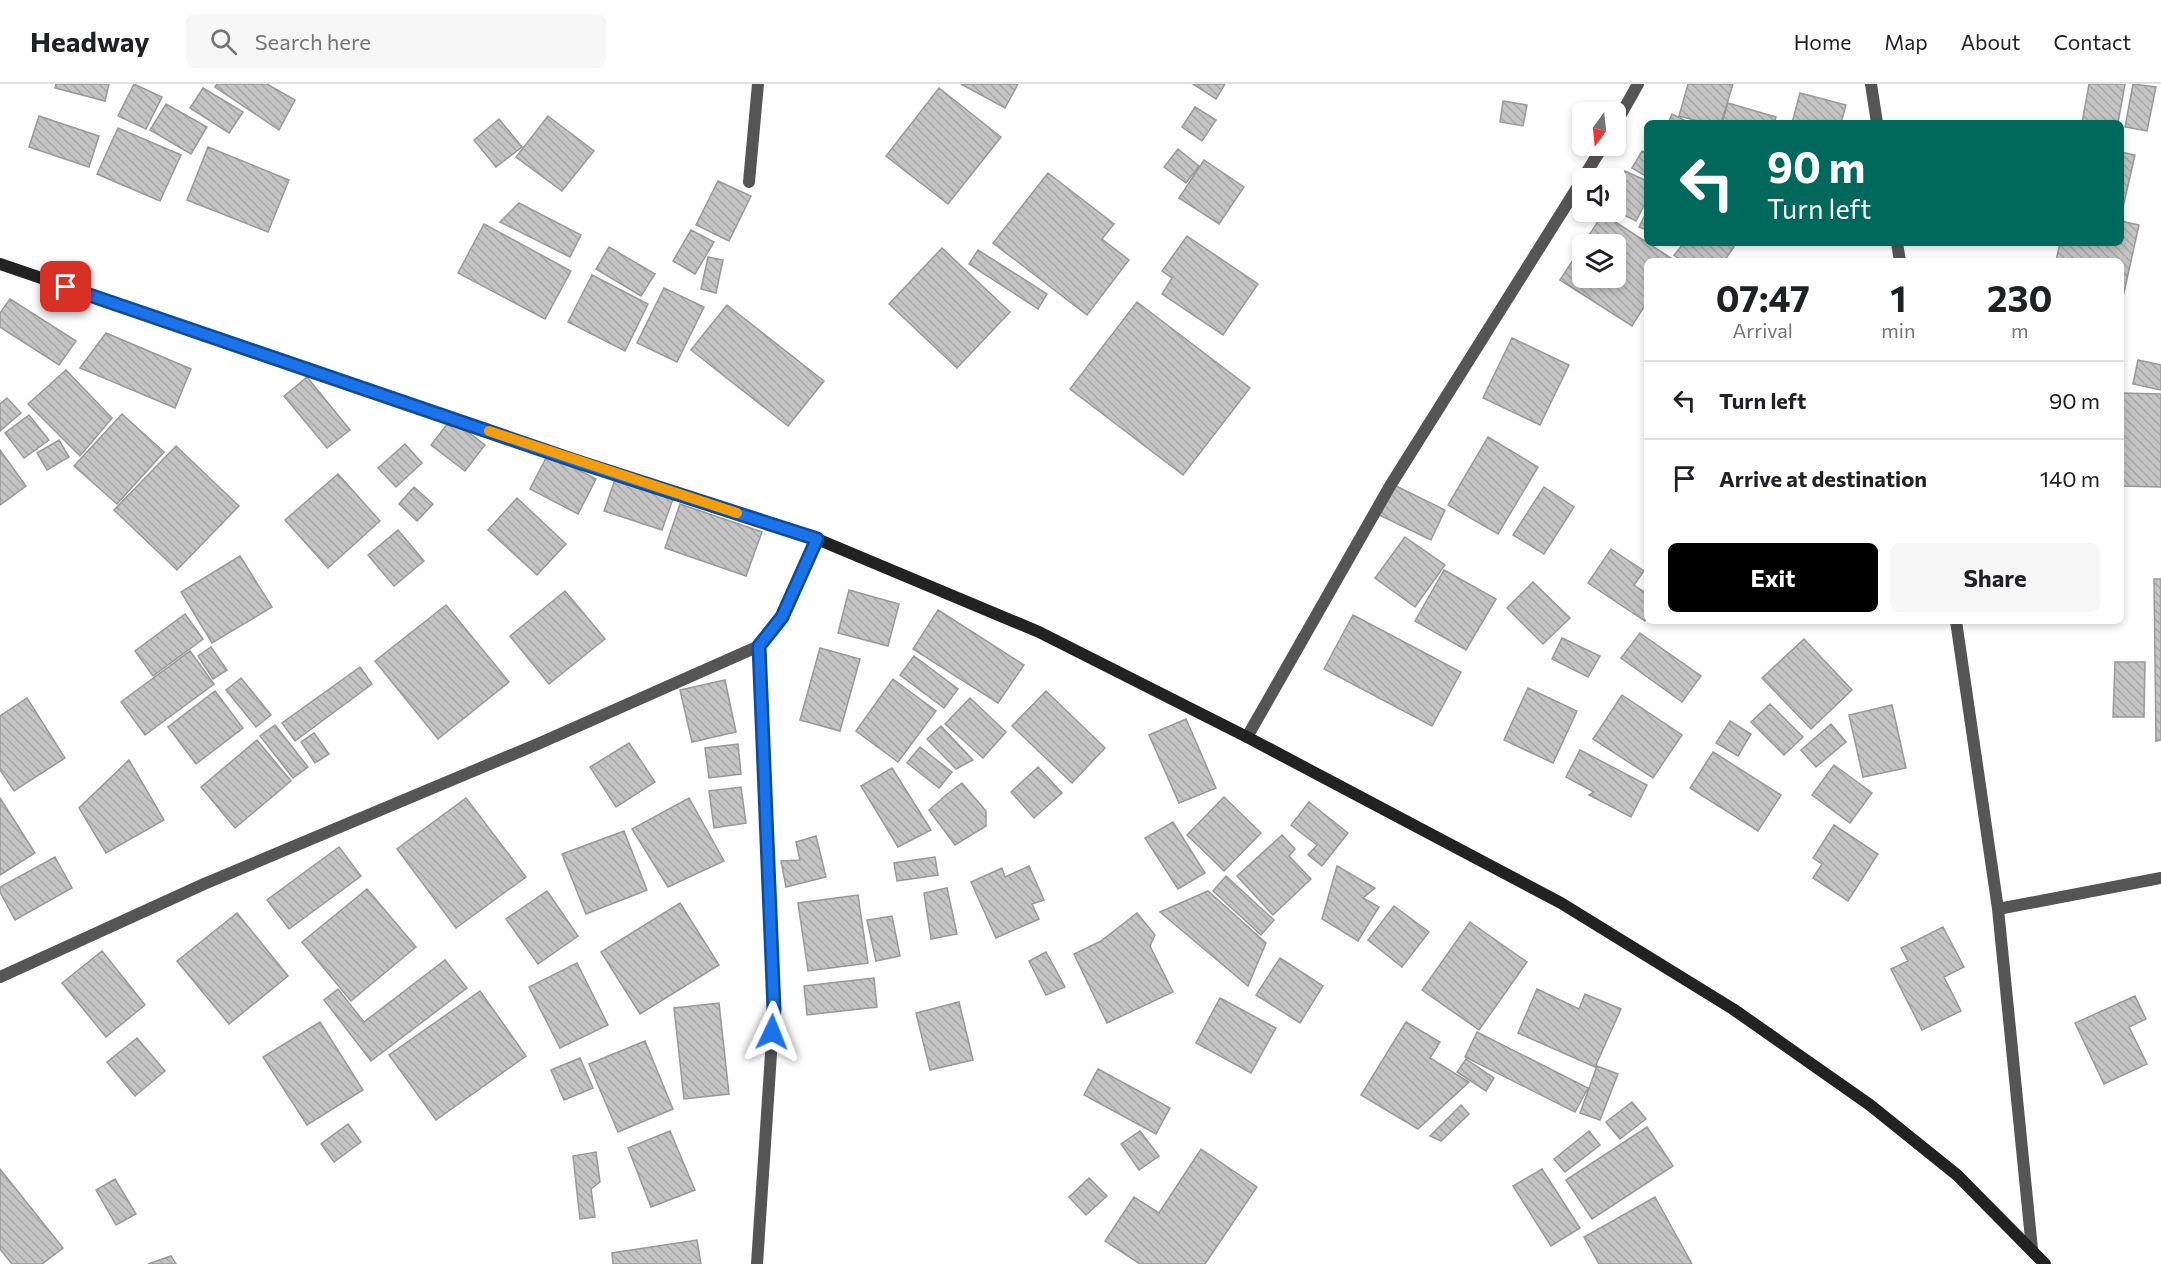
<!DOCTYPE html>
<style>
body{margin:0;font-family:Commissioner,sans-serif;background:#f6f6f6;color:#202124;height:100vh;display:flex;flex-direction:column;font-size:22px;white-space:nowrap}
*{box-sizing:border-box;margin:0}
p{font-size:20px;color:#757577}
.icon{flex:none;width:33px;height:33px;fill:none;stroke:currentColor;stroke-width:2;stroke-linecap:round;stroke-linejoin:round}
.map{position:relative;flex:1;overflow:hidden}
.side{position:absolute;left:1644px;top:174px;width:480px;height:366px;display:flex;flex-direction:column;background:#fff;border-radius:9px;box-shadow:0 3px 9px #0003}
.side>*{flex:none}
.guide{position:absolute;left:1644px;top:36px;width:480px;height:126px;border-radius:9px;box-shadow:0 3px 9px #0003;background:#00695c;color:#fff;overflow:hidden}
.needle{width:39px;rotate:195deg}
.buttons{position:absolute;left:1572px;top:18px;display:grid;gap:12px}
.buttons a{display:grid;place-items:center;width:54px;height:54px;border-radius:9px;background:#fff;box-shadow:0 3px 9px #0003;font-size:30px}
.pin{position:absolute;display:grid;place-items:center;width:51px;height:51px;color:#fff;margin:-26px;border-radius:12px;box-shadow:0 3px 9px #0006}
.me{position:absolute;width:66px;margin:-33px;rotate:2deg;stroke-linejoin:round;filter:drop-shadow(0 0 4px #0008)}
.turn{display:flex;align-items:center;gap:21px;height:126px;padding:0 24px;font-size:27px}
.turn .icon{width:78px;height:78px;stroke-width:2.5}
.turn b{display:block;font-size:42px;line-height:51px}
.eta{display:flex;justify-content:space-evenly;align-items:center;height:102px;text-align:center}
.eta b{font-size:36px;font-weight:700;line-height:42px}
.primary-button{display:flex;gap:12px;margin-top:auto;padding:12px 24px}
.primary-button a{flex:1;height:69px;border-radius:9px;background:#000;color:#fff;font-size:24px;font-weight:700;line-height:69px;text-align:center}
.primary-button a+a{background:#f6f6f6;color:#202124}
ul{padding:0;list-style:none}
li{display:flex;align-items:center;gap:18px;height:78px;padding:0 24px;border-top:2px solid #e0e0e0}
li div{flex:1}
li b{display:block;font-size:22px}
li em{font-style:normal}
header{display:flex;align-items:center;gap:36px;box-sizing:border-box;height:84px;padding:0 30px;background:#fff;border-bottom:2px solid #e0e0e0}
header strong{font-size:28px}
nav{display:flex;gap:33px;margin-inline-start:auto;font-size:21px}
.search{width:420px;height:54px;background:#f6f6f6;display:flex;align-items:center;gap:15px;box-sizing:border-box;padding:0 21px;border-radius:9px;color:#757577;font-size:22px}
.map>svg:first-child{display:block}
.building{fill:url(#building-back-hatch);stroke:#999;stroke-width:1.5}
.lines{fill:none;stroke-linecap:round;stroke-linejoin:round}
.street{stroke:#555;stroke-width:12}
.secondary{stroke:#222;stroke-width:12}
.route-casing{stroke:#114b97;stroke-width:15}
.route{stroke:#1a73e8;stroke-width:10}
.slow{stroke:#f59e0b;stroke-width:10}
</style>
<header>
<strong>Headway</strong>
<div class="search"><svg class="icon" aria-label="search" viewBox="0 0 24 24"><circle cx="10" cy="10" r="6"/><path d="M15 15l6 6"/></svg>Search here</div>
<nav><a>Home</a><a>Map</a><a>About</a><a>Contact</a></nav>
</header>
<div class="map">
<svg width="2161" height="1180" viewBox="0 0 2161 1180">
<defs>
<pattern id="building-back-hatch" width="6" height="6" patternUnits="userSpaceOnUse" patternTransform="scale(1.5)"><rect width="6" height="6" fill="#c4c4c4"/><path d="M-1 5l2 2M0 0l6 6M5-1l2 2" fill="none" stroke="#a7a7a7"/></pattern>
</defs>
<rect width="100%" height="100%" fill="#fff"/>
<path class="building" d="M56,0H109L105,17L55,4Z
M134,0L162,13L146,45L118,32Z
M217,0H267L295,16L279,46L215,3Z
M961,0H1018L1005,24Z
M1193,0H1225L1216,15Z
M1688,0H1733L1721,39H1705L1679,32Z
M2089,0H2125L2118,39H2082Z
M2133,0L2156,3L2147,47L2125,43Z
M203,4L243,28L229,49L190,24Z
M939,4L1001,53L948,120L886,72Z
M1800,9L1846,21L1841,39H1792Z
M1503,17L1527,21L1523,42L1500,38Z
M1728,19L1776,33L1774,39H1722Z
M166,20L207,43L191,70L150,46Z
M1195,23L1216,36L1202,57L1182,43Z
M1672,30L1690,39H1668Z
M39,32L99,52L89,83L29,63Z
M548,32L594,67L562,107L516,73Z
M499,35L522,63L496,83L474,56Z
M118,44L181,71L160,117L97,90Z
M208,63L289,96L268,148L187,116Z
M1178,65L1199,82L1186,99L1164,83Z
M1642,67L1647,70V93L1632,84Z
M2121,68L2135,71L2121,132Z
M1204,76L1244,103L1219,140L1179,114Z
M1625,87L1647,97V116L1636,137L1616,127V106Z
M1048,89L1114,140L1102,155L1129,176L1087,231L993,159Z
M718,97L751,112L729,157L696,141Z
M519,119L581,151L570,173L500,138Z
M1647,127V146L1639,143Z
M1603,130L1674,176L1647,177V218L1632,242L1560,196L1582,162V194H1616V160H1583Z
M2121,137L2139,141L2123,213H2121V177H2056L2060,159H2121Z
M484,140L571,187L545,235L458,189Z
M691,146L714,158L695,190L673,177Z
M1187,152L1258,200L1223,251L1162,210L1172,194L1162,187Z
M1684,159H1728L1734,163L1724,177H1682L1674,171Z
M609,163L655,190L641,212L596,185Z
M942,164L1010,228L957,284L889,220Z
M978,166L1047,210L1038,225L969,180Z
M708,173L723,176L716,209L701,205Z
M592,191L648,220L625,267L568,238Z
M664,204L704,223L677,278L637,259Z
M10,215L76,257L59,281L0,243V229Z
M1137,218L1250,304L1183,391L1070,305Z
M727,221L824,297L788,342L691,266Z
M106,249L191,285L175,324L80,284Z
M1512,254L1569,281L1540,341L1483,314Z
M2138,276L2161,281V306L2133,300Z
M66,286L112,334L80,372L28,320Z
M307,293L350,346L327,364L284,312Z
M2121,309L2161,310V403L2121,402Z
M7,314L21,329L0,347V320Z
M122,330L164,368L117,420L74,382Z
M29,331L49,356L24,374L5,349Z
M451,335L485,361L465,387L431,361Z
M1488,353L1538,383L1498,450L1448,421Z
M59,356L69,373L47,386L37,369Z
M405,360L422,379L396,403L378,384Z
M176,362L239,422L177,486L114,426Z
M0,366L26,402L0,421Z
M548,370L596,395L578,430L530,405Z
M338,390L380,437L328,484L285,436Z
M616,393L674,412L662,446L604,427Z
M1394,401L1445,426L1431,456L1379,431Z
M414,403L433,420L417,437L399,420Z
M1544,403L1574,423L1544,470L1513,451Z
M517,414L566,460L537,491L488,446Z
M680,420L762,448L746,492L665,464Z
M398,446L424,477L394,502L368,471Z
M1405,453L1445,481L1415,523L1375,494Z
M1611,465L1644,487L1634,501L1647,510V534L1645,537L1588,499Z
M240,472L272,523L212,559L181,508Z
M1444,486L1496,515L1466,566L1415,537Z
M2154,495H2161V656L2156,657Z
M1533,498L1570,534L1543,560L1507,524Z
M849,506L899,520L888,562L838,549Z
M565,507L605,555L549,600L510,552Z
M446,521L509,598L438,655L375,577Z
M938,526L1024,581L998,619L913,565Z
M185,530L203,555L153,592L135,567Z
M1353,531L1461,588L1432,642L1324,585Z
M1640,549L1701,592L1682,618L1621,574Z
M1562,554L1600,572L1588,593L1552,575Z
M1804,555L1852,606L1811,645L1762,594Z
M211,563L227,586L213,595L198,572Z
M820,564L860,575L840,647L800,636Z
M190,567L214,600L145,651L121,618Z
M914,572L958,605L944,624L900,591Z
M2115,578H2145L2144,633H2113Z
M360,583L372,600L295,657L282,639Z
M241,594L271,631L256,643L226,606Z
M893,595L936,627L898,678L856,647Z
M725,596L736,648L692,658L680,606Z
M1528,604L1577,627L1553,679L1504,656Z
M215,607L243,644L196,680L168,643Z
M1046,607L1105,664L1072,699L1012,642Z
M1622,611L1682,651L1653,694L1593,655Z
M27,614L65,674L14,707L0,686V632Z
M970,614L1006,648L983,674L945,640Z
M1770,620L1803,653L1784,671L1751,638Z
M1892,621L1906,684L1863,693L1849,631Z
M1186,635L1216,704L1179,719L1149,651Z
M1730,637L1751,650L1738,672L1716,659Z
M1831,640L1846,658L1816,683L1801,666Z
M275,641L308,683L293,694L260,652Z
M941,642L973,676L956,685L927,655Z
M314,649L329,670L315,679L301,658Z
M257,656L291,697L235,744L201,703Z
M629,659L655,698L616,723L590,683Z
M738,660L741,690L709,694L705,664Z
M920,663L952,688L939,704L907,679Z
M1580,666L1647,701L1631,733L1589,711L1594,708L1566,693Z
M1713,668L1781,711L1758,747L1690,704Z
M129,676L164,736L106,769L79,724Z
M1834,681L1872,709L1850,739L1812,711Z
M1038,683L1062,709L1034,734L1011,708Z
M892,684L931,746L898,763L861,702Z
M962,699L986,727V742L955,761L929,726L946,711Z
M741,703L746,739L714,744L709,707Z
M1224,713L1261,749L1224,787L1187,751Z
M0,714L35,769L0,791Z
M466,714L526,793L456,844L397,765Z
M689,714L724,777L668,803L632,745Z
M1309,718L1348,749L1322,782L1308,771L1317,761L1291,741Z
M1173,738L1205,789L1178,805L1145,754Z
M1834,741L1878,770L1848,817L1813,794L1822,780L1813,774Z
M624,747L647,806L586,830L562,770Z
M1282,751L1295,765L1289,772L1311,795L1273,831L1237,792Z
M816,752L826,793L786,803L781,777L800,776L796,758Z
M339,763L361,792L289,845L267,816Z
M55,773L72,804L15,836L0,808V803Z
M935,773L938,791L897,797L894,779Z
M1029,782L1044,816L1032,820L1039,835L996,854L971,798L1002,784L1005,793Z
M1337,782L1375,804L1363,814L1379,823L1358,857L1322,835Z
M1226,792L1274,836L1261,851L1213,807Z
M947,804L957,850L931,855L924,809Z
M367,805L416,863L351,917L302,858Z
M547,807L578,852L538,880L506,835Z
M1208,807L1266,859L1248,902L1160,828Z
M858,811L868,879L808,887L798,819Z
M680,819L719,881L640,930L601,868Z
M1394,822L1429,848L1402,883L1368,856Z
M237,829L288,892L229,940L177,877Z
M1137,829L1155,851L1150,862L1173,908L1107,939L1074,870L1101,857Z
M892,832L900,872L876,877L867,836Z
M1470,838L1527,878L1479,946L1422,906Z
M1943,843L1964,883L1944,893L1961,927L1922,946L1891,885L1908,877L1901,864Z
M102,867L145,921L106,953L62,899Z
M1046,868L1065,903L1046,911L1029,877Z
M1280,874L1323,902L1300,939L1256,911Z
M445,876L467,904L371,977L324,916L338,905L364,938Z
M577,879L608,941L560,964L529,903Z
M874,894L877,923L807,931L804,902Z
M1537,905L1579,925L1585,910L1621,925L1595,983L1518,949Z
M480,907L526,972L436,1036L389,971Z
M2135,912L2146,935L2129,943L2147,980L2104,1000L2075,939Z
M1220,914L1276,944L1251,989L1196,959Z
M959,918L973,976L930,986L916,929Z
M719,919L729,1010L684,1015L674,924Z
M320,938L363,1006L307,1041L263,973Z
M1406,938L1440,958L1430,974L1469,998L1418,1045L1361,1011Z
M1477,948L1588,1004L1575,1028L1465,973Z
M137,954L165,987L135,1012L107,978Z
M645,957L673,1025L618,1048L589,980Z
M580,974L593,1004L564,1016L551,986Z
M1466,975L1494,994L1486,1007L1457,988Z
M1597,982L1618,990L1600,1036L1580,1029Z
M1098,985L1170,1024L1156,1050L1084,1011Z
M1632,1018L1646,1035L1620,1055L1606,1038Z
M1461,1021L1469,1030L1441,1057L1430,1052Z
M348,1040L361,1058L334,1078L321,1060Z
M1647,1043L1673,1082L1592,1135L1566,1096Z
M670,1047L695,1106L651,1123L628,1064Z
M1140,1047L1159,1072L1139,1086L1121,1060Z
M1589,1047L1600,1061L1565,1088L1554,1075Z
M1201,1065L1257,1103L1205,1180H1140L1105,1157L1134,1113L1159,1129Z
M596,1068L600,1098L591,1105L595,1133L580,1135L573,1072Z
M0,1085L63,1164L42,1180H12L0,1165Z
M1542,1085L1580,1144L1551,1162L1513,1102Z
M1089,1094L1107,1112L1086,1131L1069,1113Z
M115,1095L136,1130L116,1141L96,1106Z
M1655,1113L1692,1180H1599L1584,1153Z
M697,1156L701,1180H613L612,1169Z
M171,1172L176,1180H148Z"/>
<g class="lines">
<path class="street" d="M1871,0L1877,39
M1616,39L1638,0
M1583,94L1603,62
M749,98L758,0
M1897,159L1900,177
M1956,537L1998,825L2032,1165
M1247,653L1390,402L1582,96
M1998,825L2161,794
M0,893L204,800L540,659L759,562L782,533L817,455
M757,1180L774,925L759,562"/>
<path class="secondary" d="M0,180L575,377L817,455L1039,548L1247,653L1561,819L1733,925L1870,1021L1957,1091L2045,1180"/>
</g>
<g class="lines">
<g class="route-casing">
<path id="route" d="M66,203L575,377L817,455L782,533L759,562L774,925L772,948"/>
</g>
<use href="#route" class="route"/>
<path class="slow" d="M489,347L737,429"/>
</g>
</svg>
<div class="buttons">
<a><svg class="needle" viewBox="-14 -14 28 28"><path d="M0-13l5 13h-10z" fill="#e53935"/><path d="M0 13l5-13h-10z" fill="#757577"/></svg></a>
<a><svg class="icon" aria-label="sound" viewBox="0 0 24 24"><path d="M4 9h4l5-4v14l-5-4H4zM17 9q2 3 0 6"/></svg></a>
<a><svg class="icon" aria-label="layers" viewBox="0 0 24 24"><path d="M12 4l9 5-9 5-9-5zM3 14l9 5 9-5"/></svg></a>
</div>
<div class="pin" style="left:66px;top:203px;background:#d93025"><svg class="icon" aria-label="arrive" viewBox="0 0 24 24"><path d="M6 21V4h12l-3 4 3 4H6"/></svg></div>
<svg class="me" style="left:772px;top:948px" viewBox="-20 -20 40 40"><path d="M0-17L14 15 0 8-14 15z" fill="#1a73e8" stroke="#fff" stroke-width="4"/></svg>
<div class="guide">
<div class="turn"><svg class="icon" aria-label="left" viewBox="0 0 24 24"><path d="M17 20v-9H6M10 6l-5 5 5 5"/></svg><div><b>90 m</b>Turn left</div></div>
</div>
<section class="side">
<div class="eta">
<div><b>07:47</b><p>Arrival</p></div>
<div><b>1</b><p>min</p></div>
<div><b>230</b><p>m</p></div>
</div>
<ul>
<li><svg class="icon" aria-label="left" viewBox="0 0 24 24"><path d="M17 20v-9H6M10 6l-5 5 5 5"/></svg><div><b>Turn left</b></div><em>90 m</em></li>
<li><svg class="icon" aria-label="arrive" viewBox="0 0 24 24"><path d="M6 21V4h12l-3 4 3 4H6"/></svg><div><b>Arrive at destination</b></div><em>140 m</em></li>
</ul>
<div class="primary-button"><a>Exit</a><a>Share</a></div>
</section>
</div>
